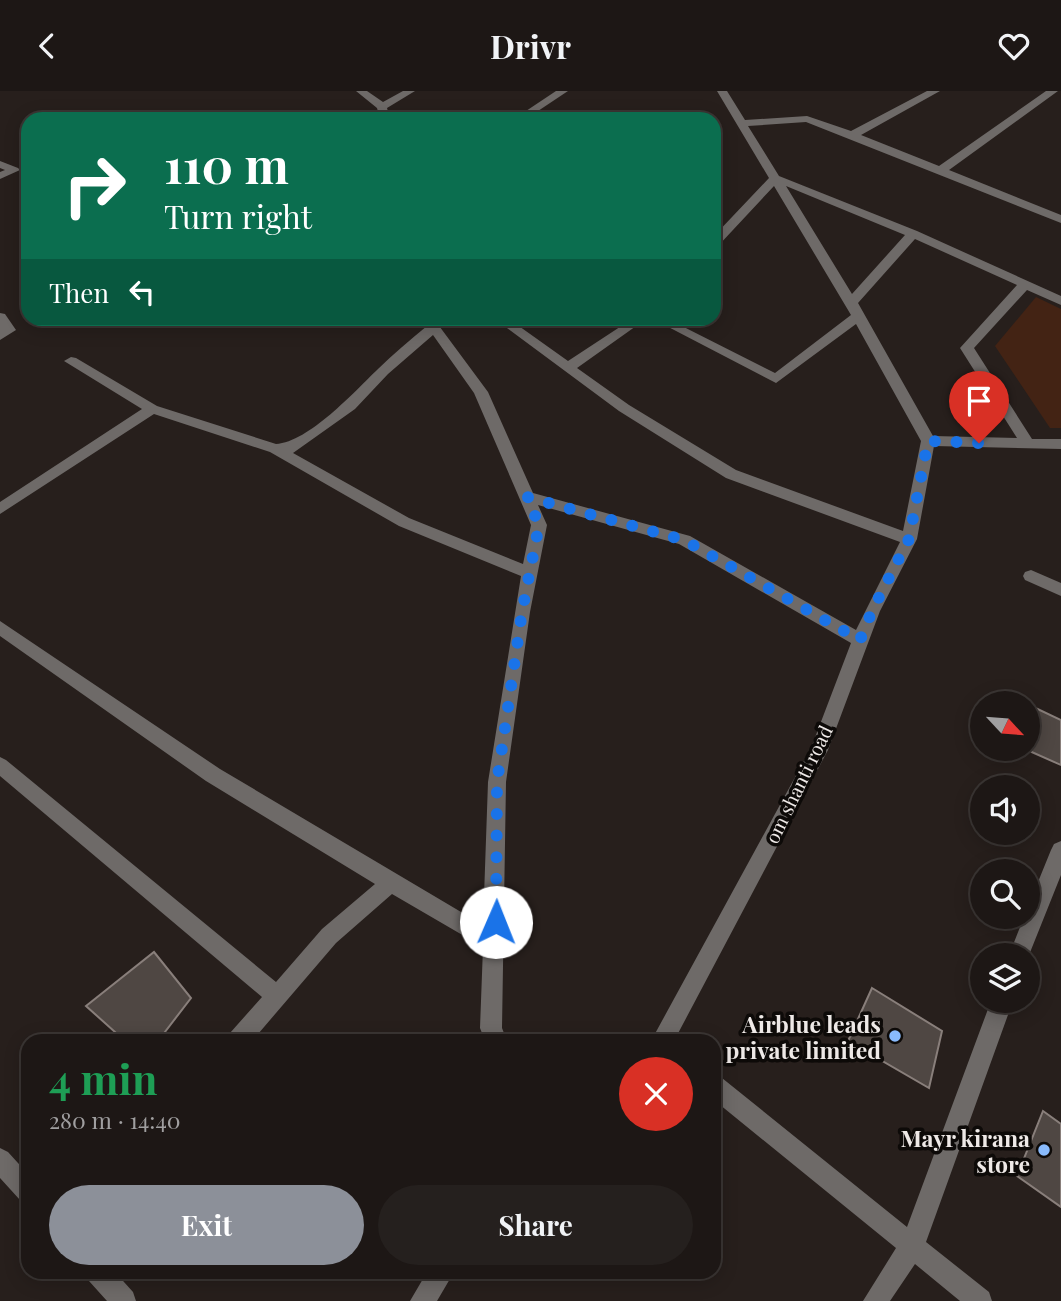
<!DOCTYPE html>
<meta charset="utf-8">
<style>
body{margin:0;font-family:"Playfair Display",serif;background:#25201e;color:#f1f3f6;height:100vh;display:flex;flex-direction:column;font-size:26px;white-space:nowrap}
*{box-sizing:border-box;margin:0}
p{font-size:23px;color:#a09fa0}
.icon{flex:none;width:38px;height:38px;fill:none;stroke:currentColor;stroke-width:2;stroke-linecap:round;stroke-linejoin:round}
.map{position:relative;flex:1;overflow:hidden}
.drawer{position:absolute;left:21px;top:943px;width:700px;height:245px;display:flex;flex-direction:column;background:#1d1715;border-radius:21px;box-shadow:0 4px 18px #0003,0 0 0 2px #3b3634}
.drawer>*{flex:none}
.hud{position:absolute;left:21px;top:21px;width:700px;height:214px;border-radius:21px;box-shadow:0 4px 18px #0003,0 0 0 2px #3b3634;background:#0b6e4f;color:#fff;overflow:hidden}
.needle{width:46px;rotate:116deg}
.fabs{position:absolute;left:970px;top:600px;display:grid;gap:14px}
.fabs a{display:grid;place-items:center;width:70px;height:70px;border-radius:50%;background:#1d1715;box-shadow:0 4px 18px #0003,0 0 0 2px #3b3634;font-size:35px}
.pin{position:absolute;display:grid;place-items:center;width:60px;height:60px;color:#fff;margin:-72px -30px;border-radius:50% 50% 50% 0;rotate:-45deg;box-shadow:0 0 7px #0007}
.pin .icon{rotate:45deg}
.me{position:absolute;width:77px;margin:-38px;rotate:1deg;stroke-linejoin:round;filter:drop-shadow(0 0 5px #0008)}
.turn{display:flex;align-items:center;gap:24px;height:147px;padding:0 28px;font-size:32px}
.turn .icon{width:91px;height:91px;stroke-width:2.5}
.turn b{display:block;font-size:49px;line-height:60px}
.then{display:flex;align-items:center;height:66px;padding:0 28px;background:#0003;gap:14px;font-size:26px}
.round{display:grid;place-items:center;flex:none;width:74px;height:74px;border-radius:37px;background:#25201e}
.summary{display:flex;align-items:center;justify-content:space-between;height:119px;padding:0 28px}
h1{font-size:42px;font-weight:700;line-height:52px;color:#1e9e55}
.action{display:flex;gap:14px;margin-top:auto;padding:14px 28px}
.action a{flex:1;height:80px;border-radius:42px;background:#8c9099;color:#fff;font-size:28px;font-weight:700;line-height:80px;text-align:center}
.action a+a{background:#25201e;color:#f1f3f6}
header{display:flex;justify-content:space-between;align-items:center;height:91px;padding:0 28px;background:#1d1715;font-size:32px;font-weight:700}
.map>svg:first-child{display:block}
.green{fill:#432314}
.building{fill:#4f4743;stroke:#897f7b;stroke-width:2}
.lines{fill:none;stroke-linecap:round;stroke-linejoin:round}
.minor{fill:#6e6a68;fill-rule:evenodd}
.route{stroke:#1a73e8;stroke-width:12;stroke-dasharray:0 21.6}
.poi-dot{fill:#89bafc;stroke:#0d0a08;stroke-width:2.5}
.labels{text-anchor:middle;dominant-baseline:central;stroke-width:7;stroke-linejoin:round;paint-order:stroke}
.street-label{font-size:19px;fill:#eee9e7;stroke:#0d0a08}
.near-poi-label{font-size:23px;font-weight:bold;fill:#eee9e7;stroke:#0d0a08;text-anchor:end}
</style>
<header><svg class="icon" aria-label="back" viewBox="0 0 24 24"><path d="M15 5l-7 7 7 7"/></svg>Drivr<svg class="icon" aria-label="heart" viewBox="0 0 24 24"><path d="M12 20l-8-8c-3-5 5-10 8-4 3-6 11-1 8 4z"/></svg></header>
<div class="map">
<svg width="1061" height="1210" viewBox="0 0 1061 1210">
<rect width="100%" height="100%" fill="#271f1c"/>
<path class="green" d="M1036,206L1061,218V337H1050L995,255Z"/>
<path class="building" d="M1027,613L1061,629V674L1025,658Z
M154,861L191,907L158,950H125L86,915Z
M872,897L942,940L929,997L848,950Z
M1043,1020L1061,1033V1116L1017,1085Z"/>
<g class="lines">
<path class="minor" d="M356,0H367L383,11L403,0H415L387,17L390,28H380L377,17Z
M556,0H568L526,28H514Z
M717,0H727L745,29L807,25L851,40L927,0H940L861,44L939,75L1046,0H1058L949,79L1061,124V132L806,31L748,35L779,85L917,140L1061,205V214L1027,199L974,257L1032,348H1061V358L934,355L917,448L880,520L828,659L674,950H651L811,657L851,552L679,453L538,414L547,434L530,521L506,691L502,937L507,950H485L480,937L483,856L392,803L336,852L252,950H227L230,942L262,906L0,685V666L6,669L276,891L322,838L375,793L206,690L0,545V530L220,678L483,834L488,691L521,485L399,435L270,361L154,323L0,423V411L142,318L64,270L71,266L76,267L157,315L276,353C309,351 354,301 378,278C393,263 410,249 427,235L422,228H434L488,301L533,402L690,445L856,539L900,451L726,387L619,320L495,228H509L568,270L632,228H646L577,277L629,314L736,379L903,440L921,350L856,233L776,292L653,228H668L775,282L851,224L774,95L718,155L714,156V145L769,87ZM786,95L905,144L852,203ZM915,148L1017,194L960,257L1017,347L933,345L858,212ZM433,244L474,302L531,434L523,473L409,427L293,362L355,318L388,283Z
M0,70L18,77L20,79L0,88V81L5,79L0,77Z
M0,222L5,223L16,239L0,249Z
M1031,479L1061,492V505L1025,489L1023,485L1025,481Z
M1061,750V784L1027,869V864H1009L1024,826H1027V818L1051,759L1054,753Z
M991,910H1013L926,1151L989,1201L992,1210H960L915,1173L890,1210H863L896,1157L714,1009V984L722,987L907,1136Z
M0,1057L8,1061L28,1083V1113L20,1109L0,1087Z
M86,1181H115L133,1201L136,1210H107L89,1190Z
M427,1181H454L437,1210H410Z"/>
</g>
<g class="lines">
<path class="route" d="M496,831L497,691L522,521L539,434L527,406L684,449L860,549L872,520L909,448L928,350L979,352"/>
</g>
<g class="poi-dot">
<circle cx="895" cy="945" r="7"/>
<circle cx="1044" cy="1059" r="7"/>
</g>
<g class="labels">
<g class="street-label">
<text transform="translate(798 693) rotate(-64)">om shanti road</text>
</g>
<g class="near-poi-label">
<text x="881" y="932">Airblue leads<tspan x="881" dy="26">private limited</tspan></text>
<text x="1030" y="1046">Mayr kirana<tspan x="1030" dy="26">store</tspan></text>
</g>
</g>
</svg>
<div class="fabs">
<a><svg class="needle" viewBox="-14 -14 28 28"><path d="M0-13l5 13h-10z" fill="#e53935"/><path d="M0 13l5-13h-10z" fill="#a09fa0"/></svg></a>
<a><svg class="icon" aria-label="sound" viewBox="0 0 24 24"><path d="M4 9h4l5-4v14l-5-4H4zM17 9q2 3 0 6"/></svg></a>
<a><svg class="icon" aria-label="search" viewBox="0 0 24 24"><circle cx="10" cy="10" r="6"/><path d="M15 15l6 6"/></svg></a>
<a><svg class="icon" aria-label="layers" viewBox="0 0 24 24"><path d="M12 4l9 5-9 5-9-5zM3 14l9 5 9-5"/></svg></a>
</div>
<div class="pin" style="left:979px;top:352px;background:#d93025"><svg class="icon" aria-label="arrive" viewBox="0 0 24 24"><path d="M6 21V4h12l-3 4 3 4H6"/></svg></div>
<svg class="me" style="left:496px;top:831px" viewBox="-20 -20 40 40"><circle r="19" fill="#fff"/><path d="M0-13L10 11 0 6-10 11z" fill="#1a73e8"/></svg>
<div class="hud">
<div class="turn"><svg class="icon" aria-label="right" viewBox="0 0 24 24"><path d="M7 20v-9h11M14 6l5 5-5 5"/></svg><div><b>110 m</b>Turn right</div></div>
<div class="then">Then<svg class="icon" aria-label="left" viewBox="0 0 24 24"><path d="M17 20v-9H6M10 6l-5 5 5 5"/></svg></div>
</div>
<section class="drawer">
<div class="summary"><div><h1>4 min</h1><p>280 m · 14:40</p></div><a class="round" style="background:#d93025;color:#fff"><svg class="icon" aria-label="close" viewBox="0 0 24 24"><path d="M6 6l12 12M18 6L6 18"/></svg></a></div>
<div class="action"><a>Exit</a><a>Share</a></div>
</section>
</div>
